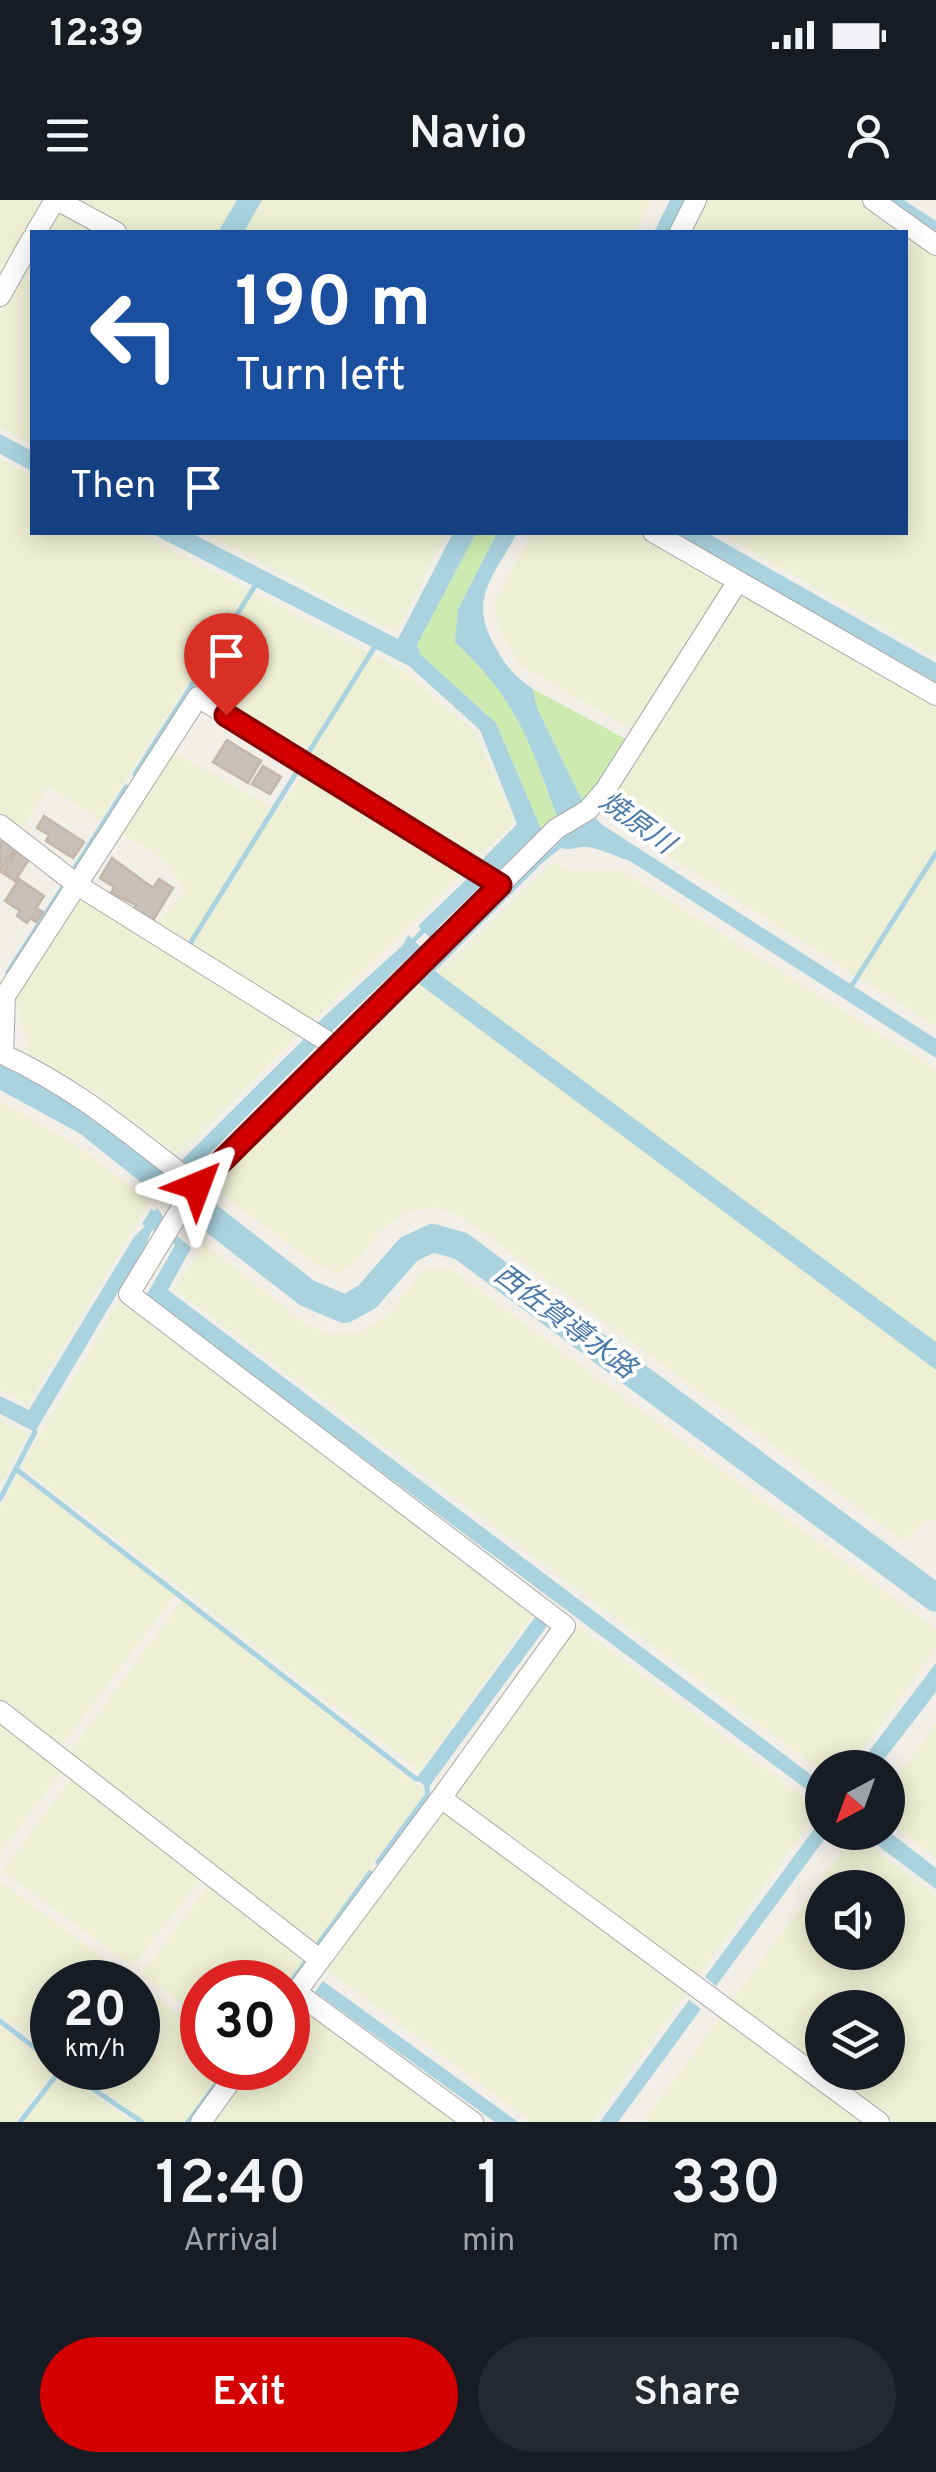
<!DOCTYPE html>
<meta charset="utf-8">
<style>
body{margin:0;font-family:Overpass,"Noto Sans JP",sans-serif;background:#242831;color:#f1f3f6;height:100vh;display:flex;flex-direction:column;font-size:38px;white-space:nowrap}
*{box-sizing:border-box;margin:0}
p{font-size:32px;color:#9ea1a6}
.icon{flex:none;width:55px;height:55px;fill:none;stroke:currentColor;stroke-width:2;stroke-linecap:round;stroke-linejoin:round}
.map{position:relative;height:1922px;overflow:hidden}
.details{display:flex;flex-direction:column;background:#171b24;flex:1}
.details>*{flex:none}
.top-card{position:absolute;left:30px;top:30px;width:878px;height:305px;border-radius:0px;box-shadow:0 5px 25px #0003;background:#1a4fa0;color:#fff;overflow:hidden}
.needle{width:65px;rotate:221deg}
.controls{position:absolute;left:805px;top:1550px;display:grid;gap:20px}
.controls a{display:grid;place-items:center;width:100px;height:100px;border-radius:50%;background:#171b24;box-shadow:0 5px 25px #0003;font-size:50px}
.speed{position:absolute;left:30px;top:1760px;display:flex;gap:20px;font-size:50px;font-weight:700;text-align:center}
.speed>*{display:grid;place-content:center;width:130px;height:130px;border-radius:50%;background:#171b24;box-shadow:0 5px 25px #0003;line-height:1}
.speed small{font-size:25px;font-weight:400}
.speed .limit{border:15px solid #d22;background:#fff;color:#111}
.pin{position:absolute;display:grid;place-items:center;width:85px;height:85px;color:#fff;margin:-102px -42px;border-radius:50% 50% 50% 0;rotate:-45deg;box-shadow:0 0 10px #0007}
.pin .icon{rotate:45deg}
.me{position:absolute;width:110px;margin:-55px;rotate:44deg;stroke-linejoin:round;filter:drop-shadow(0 0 8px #0008)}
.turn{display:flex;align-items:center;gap:35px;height:210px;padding:0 40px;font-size:45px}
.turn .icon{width:130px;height:130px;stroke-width:2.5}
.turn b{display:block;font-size:70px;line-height:85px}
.then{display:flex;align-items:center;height:95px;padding:0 40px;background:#0003;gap:20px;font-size:38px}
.eta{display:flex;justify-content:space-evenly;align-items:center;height:170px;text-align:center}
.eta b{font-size:60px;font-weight:600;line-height:70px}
.cta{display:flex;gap:20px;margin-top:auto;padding:20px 40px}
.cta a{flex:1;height:115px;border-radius:60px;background:#d40000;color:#fff;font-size:40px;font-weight:600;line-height:115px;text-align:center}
.cta a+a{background:#242831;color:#f1f3f6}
.status{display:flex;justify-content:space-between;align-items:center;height:70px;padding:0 50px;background:#171b24;direction:ltr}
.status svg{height:28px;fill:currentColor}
header{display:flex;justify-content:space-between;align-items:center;height:130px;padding:0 40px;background:#171b24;font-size:45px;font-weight:600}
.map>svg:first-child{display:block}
.farmland{fill:#eef0d5;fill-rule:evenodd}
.grass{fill:#cdebb0}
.water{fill:#aad3df}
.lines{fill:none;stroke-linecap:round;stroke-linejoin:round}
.stream{stroke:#aad3df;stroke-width:5}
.river{stroke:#aad3df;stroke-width:28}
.building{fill:#c7bfb8;stroke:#c4b6ab;stroke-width:2.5}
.minor-casing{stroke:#a9a9a9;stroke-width:22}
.minor{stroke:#fff;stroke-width:20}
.route-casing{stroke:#8a0000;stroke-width:25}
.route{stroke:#d40000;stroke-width:18}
.labels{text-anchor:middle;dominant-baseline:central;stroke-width:8;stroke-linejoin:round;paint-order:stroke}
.water-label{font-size:28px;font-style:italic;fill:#4a7aab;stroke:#fff}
</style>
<div class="status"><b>12:39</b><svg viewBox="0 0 49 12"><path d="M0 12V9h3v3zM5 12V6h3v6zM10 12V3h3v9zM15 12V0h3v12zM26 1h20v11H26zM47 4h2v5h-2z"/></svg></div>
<header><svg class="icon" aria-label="menu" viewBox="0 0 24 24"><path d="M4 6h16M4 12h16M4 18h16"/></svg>Navio<svg class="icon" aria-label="person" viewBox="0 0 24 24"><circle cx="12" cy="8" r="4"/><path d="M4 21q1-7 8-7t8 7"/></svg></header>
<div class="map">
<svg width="936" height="1922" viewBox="0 0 936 1922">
<rect width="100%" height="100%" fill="#f2efe9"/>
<path class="farmland" d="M0,0H41L0,76Z
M71,0H652L636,32H133Z
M707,0H863L936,52V458L720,333L905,332V32H690Z
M58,10L98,32H45Z
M32,56V244L0,227V114Z
M0,259L32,276V332L140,333L404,471L475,532L515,622L473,661L312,564L188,483L100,620L48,587L22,630L0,617Z
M203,333H447L396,432Z
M532,333H633L728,387L636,532L520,465L499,430L494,402Z
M740,392L936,506V827L609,619L606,603Z
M171,550L277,610L304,573L464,672L177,955L94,891L29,854L14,793L79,695L146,737L185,690L164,660L118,632Z
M551,663L575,671H623L936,869V1322L929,1318L904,1342L460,1016L433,1007L403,1014L381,1031L355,1063L337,1074L313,1062L210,986L408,786L440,771Z
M0,903L23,913L86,952L150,1002L28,1204L0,1190Z
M205,1044L307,1124L331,1134L359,1133L387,1116L422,1071L433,1067L450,1068L936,1429V1449L850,1567L822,1568V1572L174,1089Z
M120,1100L535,1411L420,1571L21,1266Z
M0,1220L28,1234L0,1285Z
M18,1275L175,1395L60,1548L0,1501V1307Z
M182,1400L426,1592L315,1744L68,1554Z
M576,1424L820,1609L698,1777L452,1594Z
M0,1521L63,1570L0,1654Z
M936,1523V1658L888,1622V1589Z
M73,1576L202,1677L133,1767L2,1671Z
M441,1609L687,1792L593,1922H531L324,1768Z
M854,1634L936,1696V1922H893L825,1873L888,1872V1808H822V1870L730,1803ZM822,1688H888V1752H822Z
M0,1681L136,1782H52V1854L0,1815Z
M210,1683L306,1757L288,1783L202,1782V1819L142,1774Z
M138,1783L202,1832V1868H226L186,1922H146L71,1868H138Z
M297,1801L460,1922H209L249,1868H288V1815Z
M720,1817L863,1922H643Z
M0,1825L56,1868L14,1922H0Z
M63,1871L132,1922H24Z"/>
<path class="grass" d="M476,333H497L458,409L483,468L502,491L522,523L558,619L542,631L496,523L420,454L417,445Z
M533,489L628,540L600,586L583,602L537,508Z"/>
<path class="water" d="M237,0H262L244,32H218Z
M670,0H691L674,32H654Z
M886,0H904L936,21V31Z
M0,234L32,251V271L0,254Z
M151,333H191L398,439L453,333H476L417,445L420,454L496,523L542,631L497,673L480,662L517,624L480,530L409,466Z
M497,333H517C493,378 467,399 496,448C506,467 515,476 533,489L537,508L583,602L558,619C529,541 518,501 455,442L458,409Z
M673,333H707L936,463V482Z
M591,614L604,626L936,839V858L630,661C617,657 601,649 588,647C574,646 568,653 555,645Z
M537,661L540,665L435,771L936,1142V1170L415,781Z
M471,675L484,683L439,726L431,739L418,726Z
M408,735L422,748L412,754L330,833L316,824L403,745Z
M307,836L319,844L194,969L182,960Z
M157,1008L164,1018L155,1032L152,1030L146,1045L35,1232L0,1214V1196L29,1210L134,1037L145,1026L142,1024L151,1009L155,1011Z
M176,1035L191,1048L168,1090L822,1583V1601L146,1096L175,1045L172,1041Z
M536,1416L547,1426L428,1588L416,1579Z
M936,1463V1492L878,1567H857Z
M820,1621L822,1632L829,1633L716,1786L705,1777Z
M888,1631L936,1668V1689L861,1633Z
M323,1781L518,1922H495L315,1792Z
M689,1800L701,1809L618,1922H600Z"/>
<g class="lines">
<path class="stream" d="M307,555L374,448
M135,574L255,386
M538,663L558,647
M74,669L126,587
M191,742L298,570
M410,744L427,727
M8,772L66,682
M849,790L936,653
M16,1269L416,1579L425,1578L428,1594L378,1662
M0,1299L35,1232
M319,1743L370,1673
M288,1786L306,1761
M0,1821L52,1861
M20,1922L62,1868L142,1922
M188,1922L228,1868"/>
<path class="river" d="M0,874L88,922L153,974
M190,1002L307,1093L345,1109L367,1097L409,1049L433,1038L461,1046L936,1398"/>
</g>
<path class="building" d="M227,540L261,561L248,583L213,562Z
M263,566L281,577L270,594L252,584Z
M44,616L84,642L73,658L46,641L49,635L37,628Z
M4,636L18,645L0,672V643Z
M19,648L31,656L15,681L3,673Z
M112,658L153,688L159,679L173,688L152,722L133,710L136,705L111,693L114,687L100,678Z
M19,679L44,696L36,708L43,712L36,722L30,718L27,723L17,716L20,711L5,701Z"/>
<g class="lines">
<g class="minor-casing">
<path id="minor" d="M57,0L116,32
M873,0L936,45
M36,32L55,0
M680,32L696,0
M0,96L32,39
M653,332L936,495
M0,625L79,686L335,846
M0,853C79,889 130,935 197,986L556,629L588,610L606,589L738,381
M3,854L5,796L198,497L500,685
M179,1012L129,1094L565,1426L441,1598L879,1922
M0,1511L319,1759
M296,1792L473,1922
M288,1803L441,1598
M201,1922L240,1868"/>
</g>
<use href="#minor" class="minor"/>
</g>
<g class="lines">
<g class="route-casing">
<path id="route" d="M197,986L500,685L226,515"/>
</g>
<use href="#route" class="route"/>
</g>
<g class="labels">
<g class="water-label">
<text transform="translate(636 624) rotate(36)">焼原川</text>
<text transform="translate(564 1123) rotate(37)">西佐賀導水路</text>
</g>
</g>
</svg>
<div class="controls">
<a><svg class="needle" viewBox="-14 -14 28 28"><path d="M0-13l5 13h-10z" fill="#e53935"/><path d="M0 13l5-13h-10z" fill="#9ea1a6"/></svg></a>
<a><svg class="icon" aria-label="sound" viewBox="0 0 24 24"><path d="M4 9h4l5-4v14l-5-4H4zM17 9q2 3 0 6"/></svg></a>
<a><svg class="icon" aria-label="layers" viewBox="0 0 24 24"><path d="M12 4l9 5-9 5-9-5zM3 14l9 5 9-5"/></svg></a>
</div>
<div class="speed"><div>20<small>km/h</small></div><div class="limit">30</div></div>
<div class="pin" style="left:226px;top:515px;background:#d93025"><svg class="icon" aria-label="arrive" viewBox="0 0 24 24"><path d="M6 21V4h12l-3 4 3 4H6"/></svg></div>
<svg class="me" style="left:197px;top:986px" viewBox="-20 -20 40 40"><path d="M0-17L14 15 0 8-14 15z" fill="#d40000" stroke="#fff" stroke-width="4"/></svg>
<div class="top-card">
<div class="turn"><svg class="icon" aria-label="left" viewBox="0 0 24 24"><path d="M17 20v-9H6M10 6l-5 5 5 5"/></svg><div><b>190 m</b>Turn left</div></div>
<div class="then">Then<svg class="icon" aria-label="arrive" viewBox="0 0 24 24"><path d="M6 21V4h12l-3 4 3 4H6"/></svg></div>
</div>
</div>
<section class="details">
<div class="eta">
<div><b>12:40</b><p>Arrival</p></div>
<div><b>1</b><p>min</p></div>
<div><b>330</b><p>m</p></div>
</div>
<div class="cta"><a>Exit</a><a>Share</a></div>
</section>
